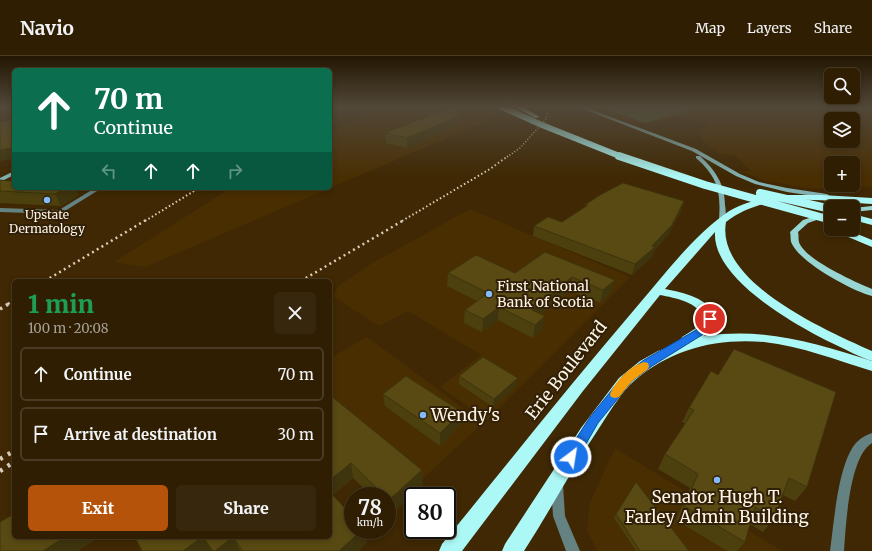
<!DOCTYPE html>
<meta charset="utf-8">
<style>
body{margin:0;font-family:Merriweather,serif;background:#37270c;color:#f1f3f6;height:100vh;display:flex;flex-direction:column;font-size:15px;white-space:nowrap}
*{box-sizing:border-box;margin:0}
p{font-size:13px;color:#a7a299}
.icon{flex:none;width:22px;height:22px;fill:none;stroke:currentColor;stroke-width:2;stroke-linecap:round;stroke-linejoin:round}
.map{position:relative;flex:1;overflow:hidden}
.panel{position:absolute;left:12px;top:223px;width:320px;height:260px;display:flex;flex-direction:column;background:#2f1e02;border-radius:6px;box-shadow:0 2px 6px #0003,0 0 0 1px #4a3c24}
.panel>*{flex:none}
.hud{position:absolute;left:12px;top:12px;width:320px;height:122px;border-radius:6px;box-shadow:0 2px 6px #0003,0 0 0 1px #4a3c24;background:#0b6e4f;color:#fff;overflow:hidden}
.controls{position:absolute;left:824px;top:12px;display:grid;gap:8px}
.controls a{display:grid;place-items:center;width:36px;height:36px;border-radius:6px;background:#2f1e02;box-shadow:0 2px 6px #0003,0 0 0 1px #4a3c24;font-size:20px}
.speed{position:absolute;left:344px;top:431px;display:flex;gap:8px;font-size:20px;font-weight:700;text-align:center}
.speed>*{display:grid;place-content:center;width:52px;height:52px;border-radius:50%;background:#2f1e02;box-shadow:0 2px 6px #0003,0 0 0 1px #4a3c24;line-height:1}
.speed small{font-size:10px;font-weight:400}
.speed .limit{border:2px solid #111;border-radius:6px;background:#fff;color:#111}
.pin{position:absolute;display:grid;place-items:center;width:34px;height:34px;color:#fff;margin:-17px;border:2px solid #fff;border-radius:50%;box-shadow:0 1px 4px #0007}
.me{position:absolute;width:44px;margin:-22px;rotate:31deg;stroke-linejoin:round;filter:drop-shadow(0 0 3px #0008)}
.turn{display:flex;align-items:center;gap:14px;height:84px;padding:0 16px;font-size:18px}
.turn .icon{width:52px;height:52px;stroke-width:2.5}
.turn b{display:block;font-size:28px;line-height:34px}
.lanes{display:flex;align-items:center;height:38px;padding:0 16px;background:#0003;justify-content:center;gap:20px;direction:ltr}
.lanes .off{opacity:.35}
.round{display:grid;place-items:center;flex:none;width:42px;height:42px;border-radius:6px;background:#37270c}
.overview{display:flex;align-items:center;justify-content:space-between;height:68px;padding:0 16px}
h1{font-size:24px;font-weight:800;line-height:30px;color:#1e9e55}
.cta{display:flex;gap:8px;margin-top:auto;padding:8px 16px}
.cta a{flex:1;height:46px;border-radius:6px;background:#b45309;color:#fff;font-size:16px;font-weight:800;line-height:46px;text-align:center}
.cta a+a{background:#37270c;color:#f1f3f6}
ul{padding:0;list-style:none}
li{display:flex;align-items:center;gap:12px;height:54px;margin:0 8px 6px;padding:0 8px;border:2px solid #4a3c24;border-radius:6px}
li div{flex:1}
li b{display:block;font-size:15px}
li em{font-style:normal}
header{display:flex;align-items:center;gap:24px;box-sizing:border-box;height:56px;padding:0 20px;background:#2f1e02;border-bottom:1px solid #4a3c24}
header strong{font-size:19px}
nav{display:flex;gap:22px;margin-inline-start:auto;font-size:14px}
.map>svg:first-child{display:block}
.built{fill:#492e02;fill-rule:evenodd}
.green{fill:#465e36}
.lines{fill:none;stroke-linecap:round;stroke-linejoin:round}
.street{fill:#648281;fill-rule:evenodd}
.secondary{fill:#81b1b0;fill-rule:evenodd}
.primary{fill:#98d6d4;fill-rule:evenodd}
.highway{fill:#acf8f6;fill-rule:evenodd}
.rail-far4{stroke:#dacdba;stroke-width:1.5;stroke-dasharray:1 2;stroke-linecap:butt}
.rail-far3{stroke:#dacdba;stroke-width:2;stroke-dasharray:1.5 2.5;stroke-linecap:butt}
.rail-far2{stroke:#dacdba;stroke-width:2.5;stroke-dasharray:2 3.5;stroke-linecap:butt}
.rail-far1{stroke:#dacdba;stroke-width:3.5;stroke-dasharray:2.5 4.5;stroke-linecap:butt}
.rail{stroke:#dacdba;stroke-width:4.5;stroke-dasharray:3 6;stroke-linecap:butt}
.highway-bridge-far1{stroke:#acf8f6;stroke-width:6}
.highway-bridge{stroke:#acf8f6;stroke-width:8}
.wall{fill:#4c400f}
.shaded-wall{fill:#3e340d}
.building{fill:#584a12;stroke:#3e340d}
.route{fill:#1a73e8;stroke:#114b97}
.slow{fill:#f59e0b}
.poi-dot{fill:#86bbfb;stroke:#302008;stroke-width:1.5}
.labels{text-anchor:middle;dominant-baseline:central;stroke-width:4;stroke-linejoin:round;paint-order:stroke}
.far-poi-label{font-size:12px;fill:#fef3e4;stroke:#302008}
.poi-label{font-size:14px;fill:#fef3e4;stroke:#302008;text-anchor:start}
.near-street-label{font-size:17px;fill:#fef3e4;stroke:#302008}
.near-poi-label{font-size:17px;fill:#fef3e4;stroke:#302008;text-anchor:start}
</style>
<header>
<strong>Navio</strong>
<nav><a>Map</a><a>Layers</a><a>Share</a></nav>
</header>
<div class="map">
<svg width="872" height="495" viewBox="0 0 872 495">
<rect width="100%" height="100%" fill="#3f2803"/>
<path class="built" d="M387,51H508L487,65L145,211L114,206L231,132H330V76Z
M591,51H872V131L843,129L850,134L807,132L766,125L738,115H751L735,99L719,98L703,85L698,74L710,68L679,60L647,68L633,67ZM831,63H853V85H831ZM831,107H853V129H831Z
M470,153L630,221L487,364L440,331L481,299L408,255L379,270L334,241L337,231L369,209Z
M367,281L483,367L419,426L330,350V302Z
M615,392L782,495H597L587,474L590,446Z"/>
<path class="green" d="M600,51H700L645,67Z"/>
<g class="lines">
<path class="street" d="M95,132H102L60,158L0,156V152L59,154Z
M872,377V387C849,401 846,469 844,495H830C834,468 838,403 858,385C862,381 867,379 872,377Z
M557,424L561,425L563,429L565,460L580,495H566L553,460L551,429L553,425Z"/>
<path class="secondary" d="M578,51H584L696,93L740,118L759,126L787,132L827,138L830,140L827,142L787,136L755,128L736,120L692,95Z
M696,100H700C715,114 725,128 725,149C726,155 726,160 724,165L722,166L719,164C721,136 718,121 696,102Z
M14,115V119L0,126V122Z"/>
<path class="primary" d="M872,150V154L853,156V152Z
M831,155V159L808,167L798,176C799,179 798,183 799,186C804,203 855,226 872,233V240C852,235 801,207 792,188C790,185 791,179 790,176L803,164Z"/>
<path class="highway" d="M515,51H522L540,61L535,62Z
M788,139H822L872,142V148C824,145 767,134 726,166C715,226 827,275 872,295V305C859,301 847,294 836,289C799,271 712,224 715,176L665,233C684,237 708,241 716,262L713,270L704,280C765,271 815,287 872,305V315C836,304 801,290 764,286C716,282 671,293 634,325C622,336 612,352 603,366C575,408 551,453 524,495H502L505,488L581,372L619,322L640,305L658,295L682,286L680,284L682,281L701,269C708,248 676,242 660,239L583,335L462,495H439L442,488C506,410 568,331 634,254C662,222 690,183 725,158C743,145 767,142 788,139Z
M853,158L872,163V169L853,164Z
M832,173H845L872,184V191L834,175Z"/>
<path class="rail-far4" d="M330,53L332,51
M507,101L520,92L546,63L549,51"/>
<path class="rail-far3" d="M145,165L199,132
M402,165L490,113L508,100"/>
<path class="rail-far2" d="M45,225L146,164
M301,225L404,164
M8,248L14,244"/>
<path class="rail-far1" d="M0,253L10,247"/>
<path class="rail" d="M0,403L14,395
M0,415L14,406"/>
<path class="highway-bridge-far1" d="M502,51L542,69L622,101"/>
<path class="highway-bridge" d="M619,100L705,129L831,164
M760,137L831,153"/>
</g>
<path class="wall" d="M826,51H872V57L846,53L843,56L825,53Z
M459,60L458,69L407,92L386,87L385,77Z
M0,124L10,125L14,132H75L79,139L61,150L0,147Z
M684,145L681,155L668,179L654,195L652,201L632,219L533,180L534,170L562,166L585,152V149Z
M545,196L611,236L600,247L569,234L541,258L542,273L533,282L498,264L482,276L464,267L465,254L477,245L447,230L448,217H515Z
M711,315L807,431L795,445L783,439L774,462L763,476L750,468L745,486L737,495H727L676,464L690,432L658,413L665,398L685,367L682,366L689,352Z
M459,320L516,330L493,351L459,328Z
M383,338L462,356L461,368L440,390L385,350Z
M330,339L423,429L391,458L387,455V440H372L353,422L333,439L367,486L358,495H212L211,494L135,481Z
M616,458L689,495H636L614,462Z"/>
<path class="shaded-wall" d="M459,60L458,69L407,92V82Z
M14,91V103L4,104L0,106V94Z
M65,132H75L79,139L61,150L55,138Z
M684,145L681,155L668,179L654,195L652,201L632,219L635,208L652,190Z
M572,221L569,234L530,267L532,254Z
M615,224L611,236L600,247L603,234Z
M499,251L498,264L482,276L483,263Z
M545,260L542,273L533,282L535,269Z
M518,322L516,330L493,351L494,343Z
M462,356L461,368L440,390V377Z
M351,407L353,422L330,441V424Z
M422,414L423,429L391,458L389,444Z
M362,474H364L367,486L358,495H339Z
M65,481H100L78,495H43Z
M202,481H203L211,494L210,495H183Z
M233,481L240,495H215Z"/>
<path class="building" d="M452,51H455L459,60L407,82L385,77Z
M14,64V91L11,92L0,94V66Z
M14,123V132H65L55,138L0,135V124L10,125Z
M623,127L684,145L672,169L652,190L655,191L635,208L534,170L548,161L562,166L588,149H585L600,139Z
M545,196L615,224L603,234L572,221L532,254L545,260L535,269L499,251L483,263L465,254L488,237L448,217L476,199L515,217Z
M734,293L836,336L807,431L789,422L774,462L755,451L745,486L684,450L698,418L665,398L694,354L689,352L711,315L718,319Z
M483,301L518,322L494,343L459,320Z
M406,320L462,356L440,377L383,338Z
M330,339L422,414L389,444L387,442V440H385L351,407L330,424Z
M636,426L686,491L689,495H640L616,458Z
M330,436L353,461V474H362L339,495H243L233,481L215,495H213L203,481H330Z
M14,458V481H65L43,495H0V466Z
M135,481H202L183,495H142Z"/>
<linearGradient id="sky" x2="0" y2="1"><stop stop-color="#231602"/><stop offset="0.42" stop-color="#524839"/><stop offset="1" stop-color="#524839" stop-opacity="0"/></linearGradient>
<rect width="872" height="121" fill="url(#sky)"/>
<path class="route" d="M710,260L715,263L710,274L652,310L632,325L598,367L576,405L571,407L567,405L565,401L567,397L590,361L624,319L644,304L703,270L707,261Z"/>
<path class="slow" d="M644,306L648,307L649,310L648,313L632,325L619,341L615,342L611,341L610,338C616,325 630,310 644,306Z"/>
<g class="poi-dot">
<circle cx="47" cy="144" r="4"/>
<circle cx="489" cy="238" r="4"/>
<circle cx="423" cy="359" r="4"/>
<circle cx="717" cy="424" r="4"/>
</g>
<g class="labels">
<g class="far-poi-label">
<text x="47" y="158">Upstate<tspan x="47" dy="14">Dermatology</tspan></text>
</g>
<g class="poi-label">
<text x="497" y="230">First National<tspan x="497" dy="16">Bank of Scotia</tspan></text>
</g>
<g class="near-street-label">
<text transform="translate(566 314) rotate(-52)">Erie Boulevard</text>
</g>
<g class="near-poi-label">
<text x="431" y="359">Wendy's</text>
<text x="717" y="441" text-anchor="middle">Senator Hugh T.<tspan x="717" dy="20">Farley Admin Building</tspan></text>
</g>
</g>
</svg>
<div class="controls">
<a><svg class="icon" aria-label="search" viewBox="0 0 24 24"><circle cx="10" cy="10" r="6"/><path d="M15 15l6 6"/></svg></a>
<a><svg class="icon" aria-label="layers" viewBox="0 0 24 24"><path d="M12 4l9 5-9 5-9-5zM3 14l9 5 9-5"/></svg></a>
<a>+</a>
<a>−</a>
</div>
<div class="speed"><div>78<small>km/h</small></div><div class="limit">80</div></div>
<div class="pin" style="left:710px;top:263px;background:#d93025"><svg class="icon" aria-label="arrive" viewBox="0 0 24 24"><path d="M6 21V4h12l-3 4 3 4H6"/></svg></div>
<svg class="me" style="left:571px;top:401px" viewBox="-20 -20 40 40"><circle r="17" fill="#1a73e8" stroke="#fff" stroke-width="3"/><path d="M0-11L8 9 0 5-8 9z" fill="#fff"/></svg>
<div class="hud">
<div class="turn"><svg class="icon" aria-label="ahead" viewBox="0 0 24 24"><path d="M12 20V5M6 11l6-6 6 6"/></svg><div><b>70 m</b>Continue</div></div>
<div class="lanes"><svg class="icon off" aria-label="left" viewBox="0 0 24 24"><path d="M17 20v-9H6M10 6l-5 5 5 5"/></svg><svg class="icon" aria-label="ahead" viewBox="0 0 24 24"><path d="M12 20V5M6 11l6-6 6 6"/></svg><svg class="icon" aria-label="ahead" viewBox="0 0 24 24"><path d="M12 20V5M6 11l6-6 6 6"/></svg><svg class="icon off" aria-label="right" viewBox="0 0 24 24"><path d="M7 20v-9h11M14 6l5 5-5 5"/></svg></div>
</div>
<section class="panel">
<div class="overview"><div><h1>1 min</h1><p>100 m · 20:08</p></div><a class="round"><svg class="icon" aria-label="close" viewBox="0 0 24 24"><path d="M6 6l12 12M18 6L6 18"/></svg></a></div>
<ul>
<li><svg class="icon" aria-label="ahead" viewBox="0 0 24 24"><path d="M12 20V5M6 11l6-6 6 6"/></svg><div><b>Continue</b></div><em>70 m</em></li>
<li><svg class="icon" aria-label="arrive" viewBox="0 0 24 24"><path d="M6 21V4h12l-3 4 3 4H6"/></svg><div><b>Arrive at destination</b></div><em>30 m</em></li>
</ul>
<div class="cta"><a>Exit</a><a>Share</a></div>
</section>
</div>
